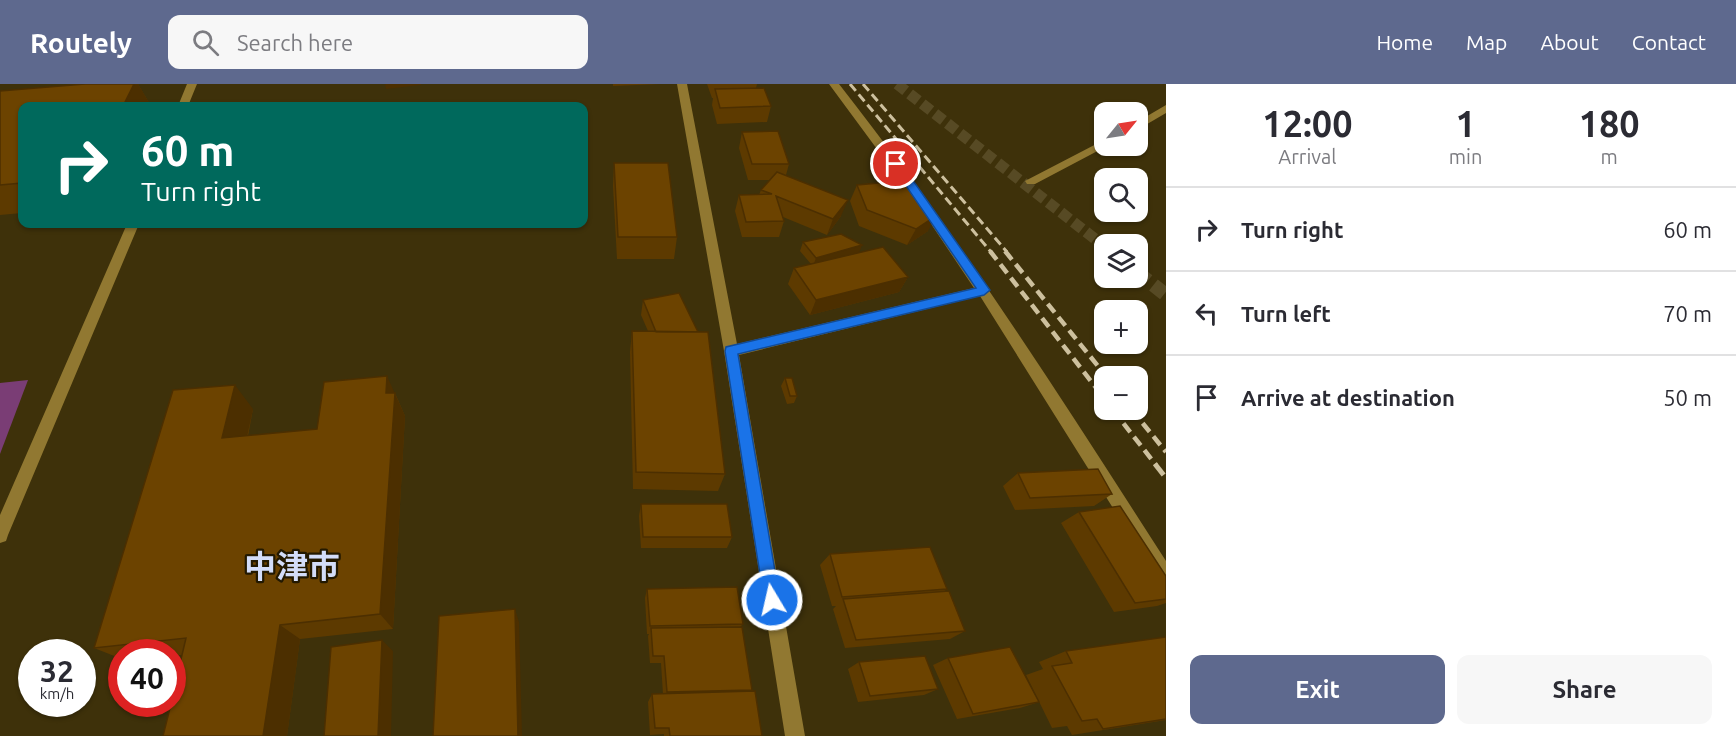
<!DOCTYPE html>
<meta charset="utf-8">
<style>
body{margin:0;font-family:Ubuntu,"Noto Sans JP",sans-serif;background:#f7f7f7;color:#2b2b33;height:100vh;display:flex;flex-direction:column;font-size:22px;white-space:nowrap}
*{box-sizing:border-box;margin:0}
p{font-size:20px;color:#7c7c81}
.icon{flex:none;width:33px;height:33px;fill:none;stroke:currentColor;stroke-width:2;stroke-linecap:round;stroke-linejoin:round}
.map{position:relative;flex:1;overflow:hidden}
.side{display:flex;flex-direction:column;background:#fff;width:570px}
.side>*{flex:none}
.hud{position:absolute;left:18px;top:18px;width:570px;height:126px;border-radius:12px;box-shadow:0 2px 4px #0004;background:#00695c;color:#fff;overflow:hidden}
.needle{width:39px;rotate:60deg}
.fabs{position:absolute;left:1094px;top:18px;display:grid;gap:12px}
.fabs a{display:grid;place-items:center;width:54px;height:54px;border-radius:12px;background:#fff;box-shadow:0 2px 4px #0004;font-size:30px}
.speed{position:absolute;left:18px;top:555px;display:flex;gap:12px;font-size:30px;font-weight:700;text-align:center}
.speed>*{display:grid;place-content:center;width:78px;height:78px;border-radius:50%;background:#fff;box-shadow:0 2px 4px #0004;line-height:1}
.speed small{font-size:15px;font-weight:400}
.speed .limit{border:9px solid #d22;background:#fff;color:#111}
.pin{position:absolute;display:grid;place-items:center;width:51px;height:51px;color:#fff;margin:-26px;border:3px solid #fff;border-radius:50%;box-shadow:0 2px 6px #0007}
.me{position:absolute;width:66px;margin:-33px;rotate:351deg;stroke-linejoin:round;filter:drop-shadow(0 0 4px #0008)}
.turn{display:flex;align-items:center;gap:21px;height:126px;padding:0 24px;font-size:27px}
.turn .icon{width:78px;height:78px;stroke-width:2.5}
.turn b{display:block;font-size:42px;line-height:51px}
.eta{display:flex;justify-content:space-evenly;align-items:center;height:102px;text-align:center}
.eta b{font-size:36px;font-weight:600;line-height:42px}
.action{display:flex;gap:12px;margin-top:auto;padding:12px 24px}
.action a{flex:1;height:69px;border-radius:12px;background:#5e698e;color:#fff;font-size:24px;font-weight:600;line-height:69px;text-align:center}
.action a+a{background:#f7f7f7;color:#2b2b33}
ul{padding:0;list-style:none}
li{display:flex;align-items:center;gap:18px;height:84px;padding:0 24px;border-top:2px solid #e1e1e2}
li div{flex:1}
li b{display:block;font-size:22px}
li em{font-style:normal}
header{display:flex;align-items:center;gap:36px;box-sizing:border-box;height:84px;padding:0 30px;background:#5e698e;color:#fff}
header strong{font-size:28px}
nav{display:flex;gap:33px;margin-inline-start:auto;font-size:21px}
.search{width:420px;height:54px;background:#f7f7f7;display:flex;align-items:center;gap:15px;box-sizing:border-box;padding:0 21px;border-radius:12px;color:#7c7c81;font-size:22px}
main{display:flex;flex:1;min-height:0}
.map>svg:first-child{display:block}
.green{fill:#7a3d75}
.lines{fill:none;stroke-linecap:round;stroke-linejoin:round}
.minor-tunnel-far1{stroke:#574a24;stroke-width:11;stroke-dasharray:11 5;stroke-linecap:butt}
.minor-tunnel{stroke:#574a24;stroke-width:14;stroke-dasharray:14 7;stroke-linecap:butt}
.minor{fill:#917831;fill-rule:evenodd}
.rail-far2{stroke:#cdc09e;stroke-width:3;stroke-dasharray:9 4.5;stroke-linecap:butt}
.rail-far1{stroke:#cdc09e;stroke-width:4.5;stroke-dasharray:11 6;stroke-linecap:butt}
.rail{stroke:#cdc09e;stroke-width:5;stroke-dasharray:14 8;stroke-linecap:butt}
.wall{fill:#5d3a00}
.shaded-wall{fill:#4c2f00}
.building{fill:#6c4300;stroke:#4c2f00;stroke-width:1.5}
.route{fill:#1a73e8;stroke:#114b97;stroke-width:1.5}
.labels{text-anchor:middle;dominant-baseline:central;stroke-width:4.5;stroke-linejoin:round;paint-order:stroke}
.town-label{font-size:32px;font-weight:bold;fill:#d3ddf9;stroke:#231900}
</style>
<header>
<strong>Routely</strong>
<div class="search"><svg class="icon" aria-label="search" viewBox="0 0 24 24"><circle cx="10" cy="10" r="6"/><path d="M15 15l6 6"/></svg>Search here</div>
<nav><a>Home</a><a>Map</a><a>About</a><a>Contact</a></nav>
</header>
<main>
<div class="map">
<svg width="1166" height="652" viewBox="0 0 1166 652">
<rect width="100%" height="100%" fill="#3e310a"/>
<path class="green" d="M28,296L0,370V299Z"/>
<g class="lines">
<path class="minor-tunnel-far1" d="M897,0L1104,162"/>
<path class="minor-tunnel" d="M1137,188L1166,211"/>
<path class="minor" d="M187,0H197L188,22H178Z
M677,0H687L737,260L974,204L919,122L829,0H839C959,153 1061,314 1166,477V502L1160,499L980,212L739,271L805,652H785L724,267Z
M1166,21V29L1137,46V38Z
M1104,56V62H1107L1035,100H1027L1025,97Z
M127,140H139L8,451L6,457L0,459V431Z"/>
<path class="rail-far2" d="M850,0L991,168
M863,0L1007,168"/>
<path class="rail-far1" d="M990,167L1104,314
M1005,167L1106,292
M1113,326L1156,381
M1132,326L1166,368"/>
<path class="rail" d="M1155,380L1166,394"/>
</g>
<path class="wall" d="M85,0H138L151,22H22V129L0,131V7Z
M613,0H661L613,2Z
M707,0H757L756,4L771,22L767,38L717,40L712,21L713,14H712Z
M742,48L789,80L786,91L841,132L827,151L783,133L784,137L779,153H742L735,127L739,111H759L761,106L770,96H748L739,64Z
M614,79L677,153L674,175H617L613,102Z
M857,101L928,147L907,161L859,142L850,117Z
M803,158L859,169L908,193L899,208L810,231L788,200L794,184L811,180L800,167Z
M643,216L725,390L718,407L633,405L630,268L632,247H648L641,231Z
M785,294L797,312L794,319L787,320L781,302Z
M395,309L405,332L393,545L300,555L287,652H163L182,571L172,572V568H122V575L94,564L253,325L248,352L317,345Z
M1018,389L1112,410L1094,422L1015,426L1003,402Z
M641,420L732,453L727,464H641L639,432Z
M1079,428L1166,492V519L1157,522L1114,528L1061,439Z
M830,470L947,505L943,508L965,547L950,555L845,564L833,525L836,522H832L820,481Z
M647,505L743,540L740,543L752,606L751,608L762,652H664V650L650,651L648,618L652,610H663L661,579H650L648,552L649,550H647L645,514Z
M1166,553V636L1072,651L1067,642L1052,644L1026,591L1043,585L1039,578L1066,567Z
M948,574L1039,618L1020,624L957,635L933,581Z
M859,578L938,605L924,611L858,618L848,585Z"/>
<path class="shaded-wall" d="M134,0H138L151,22H123Z
M385,0H421V1L386,5Z
M848,116L841,132L827,151L833,135Z
M937,131L928,147L907,161L916,145Z
M862,161L859,169L813,182L816,174Z
M908,193L899,208L810,231L816,216Z
M387,292L405,332L393,545L380,530L386,309Z
M235,301L253,325L242,376L222,354Z
M515,525L519,538L522,652H518Z
M280,541L300,555L287,652H263Z
M382,556L393,567L391,652H378Z"/>
<path class="building" d="M85,0H134L123,22H22V99L0,101V7Z
M764,4L771,22L720,24L715,5Z
M778,47L789,80H752L742,48Z
M614,79H668L677,153H618Z
M777,88L848,116L833,135L776,112L784,137L746,138L739,111L772,110L761,106Z
M912,96L937,131L916,145L867,126L857,101Z
M841,150L862,161L816,174L803,158Z
M883,163L908,193L816,216L794,184Z
M679,209L698,248H656L643,216Z
M632,247L708,248L725,390L636,388Z
M387,292L386,309H395L380,530L280,541L263,652H163L171,620H172V613L186,554L94,564L173,306L235,301L222,354L317,345L324,298Z
M785,294H792L797,312H790Z
M1098,385L1112,410L1030,414L1018,389Z
M641,420H727L732,453H643Z
M1120,422L1166,492V515L1135,519L1079,428Z
M930,463L947,505L842,513L830,470Z
M737,503L743,540L650,542L647,505Z
M949,507L965,547L856,556L843,515Z
M515,525L518,652H433L439,532Z
M742,543L752,606L667,608L664,572H653L651,544Z
M1166,553V635L1103,645L1097,635L1082,637L1052,582L1072,579L1066,567Z
M382,556L378,652H324L331,563Z
M1010,563L1039,618L973,630L948,574Z
M925,572L938,605L870,612L859,578Z
M755,607L762,652H670L669,644H655L652,610Z"/>
<path class="route" d="M892,78H900L990,206L984,211L738,270L780,516L778,522L772,524L766,522L764,516L725,267L726,263L976,204L891,80Z"/>
<g class="labels">
<g class="town-label">
<text x="292" y="482">中津市</text>
</g>
</g>
</svg>
<div class="fabs">
<a><svg class="needle" viewBox="-14 -14 28 28"><path d="M0-13l5 13h-10z" fill="#e53935"/><path d="M0 13l5-13h-10z" fill="#7c7c81"/></svg></a>
<a><svg class="icon" aria-label="search" viewBox="0 0 24 24"><circle cx="10" cy="10" r="6"/><path d="M15 15l6 6"/></svg></a>
<a><svg class="icon" aria-label="layers" viewBox="0 0 24 24"><path d="M12 4l9 5-9 5-9-5zM3 14l9 5 9-5"/></svg></a>
<a>+</a>
<a>−</a>
</div>
<div class="speed"><div>32<small>km/h</small></div><div class="limit">40</div></div>
<div class="pin" style="left:896px;top:80px;background:#d93025"><svg class="icon" aria-label="arrive" viewBox="0 0 24 24"><path d="M6 21V4h12l-3 4 3 4H6"/></svg></div>
<svg class="me" style="left:772px;top:516px" viewBox="-20 -20 40 40"><circle r="17" fill="#1a73e8" stroke="#fff" stroke-width="3"/><path d="M0-11L8 9 0 5-8 9z" fill="#fff"/></svg>
<div class="hud">
<div class="turn"><svg class="icon" aria-label="right" viewBox="0 0 24 24"><path d="M7 20v-9h11M14 6l5 5-5 5"/></svg><div><b>60 m</b>Turn right</div></div>
</div>
</div>
<section class="side">
<div class="eta">
<div><b>12:00</b><p>Arrival</p></div>
<div><b>1</b><p>min</p></div>
<div><b>180</b><p>m</p></div>
</div>
<ul>
<li><svg class="icon" aria-label="right" viewBox="0 0 24 24"><path d="M7 20v-9h11M14 6l5 5-5 5"/></svg><div><b>Turn right</b></div><em>60 m</em></li>
<li><svg class="icon" aria-label="left" viewBox="0 0 24 24"><path d="M17 20v-9H6M10 6l-5 5 5 5"/></svg><div><b>Turn left</b></div><em>70 m</em></li>
<li><svg class="icon" aria-label="arrive" viewBox="0 0 24 24"><path d="M6 21V4h12l-3 4 3 4H6"/></svg><div><b>Arrive at destination</b></div><em>50 m</em></li>
</ul>
<div class="action"><a>Exit</a><a>Share</a></div>
</section>
</main>
